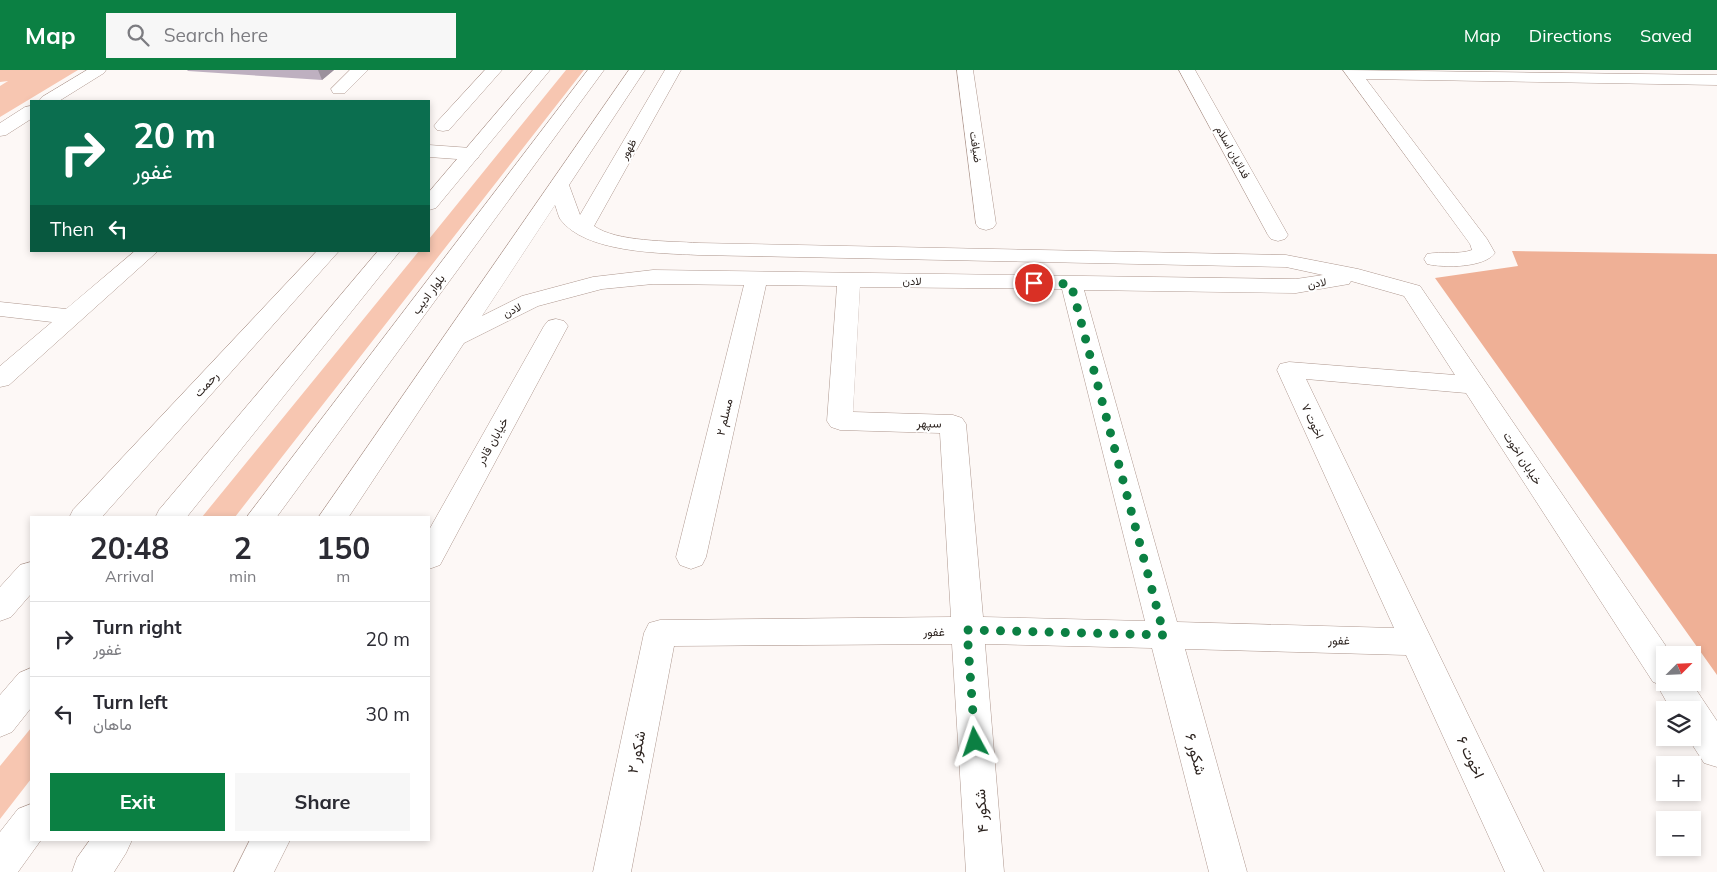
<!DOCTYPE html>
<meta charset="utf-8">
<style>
body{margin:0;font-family:Mulish,Vazirmatn,sans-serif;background:#f7f7f7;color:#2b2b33;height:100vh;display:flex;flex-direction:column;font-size:19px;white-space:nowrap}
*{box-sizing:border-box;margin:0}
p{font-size:16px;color:#7c7c81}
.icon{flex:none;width:28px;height:28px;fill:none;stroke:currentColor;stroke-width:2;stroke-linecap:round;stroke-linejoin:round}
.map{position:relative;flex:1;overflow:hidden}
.details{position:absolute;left:30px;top:446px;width:400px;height:325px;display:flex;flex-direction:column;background:#fff;border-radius:0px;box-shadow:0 2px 8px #0003}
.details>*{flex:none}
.hud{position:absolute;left:30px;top:30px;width:400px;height:152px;border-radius:0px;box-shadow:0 2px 8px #0003;background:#0b6e4f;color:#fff;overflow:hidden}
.needle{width:32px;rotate:66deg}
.controls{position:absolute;left:1656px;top:576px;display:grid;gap:10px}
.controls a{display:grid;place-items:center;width:45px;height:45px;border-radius:0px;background:#fff;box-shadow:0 2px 8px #0003;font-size:25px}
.pin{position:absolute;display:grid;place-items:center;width:42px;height:42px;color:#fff;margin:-21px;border:2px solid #fff;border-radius:50%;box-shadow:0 1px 5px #0007}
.me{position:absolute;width:55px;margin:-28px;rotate:355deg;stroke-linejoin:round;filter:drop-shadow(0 0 4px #0008)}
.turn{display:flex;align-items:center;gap:18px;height:105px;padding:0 20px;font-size:22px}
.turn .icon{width:65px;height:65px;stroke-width:2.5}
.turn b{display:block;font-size:35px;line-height:42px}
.then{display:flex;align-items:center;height:48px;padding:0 20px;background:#0003;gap:10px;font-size:19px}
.eta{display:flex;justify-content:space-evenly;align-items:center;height:85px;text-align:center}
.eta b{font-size:30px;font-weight:700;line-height:35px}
.primary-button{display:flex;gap:10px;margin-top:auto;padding:10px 20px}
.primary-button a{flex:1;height:58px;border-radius:0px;background:#0b8043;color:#fff;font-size:20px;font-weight:700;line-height:58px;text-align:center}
.primary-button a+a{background:#f7f7f7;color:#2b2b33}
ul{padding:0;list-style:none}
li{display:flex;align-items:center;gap:15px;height:75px;padding:0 20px;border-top:1px solid #e1e1e2}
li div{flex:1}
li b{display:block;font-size:19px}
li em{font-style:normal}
header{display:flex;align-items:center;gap:30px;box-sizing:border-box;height:70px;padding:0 25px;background:#0b8043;color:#fff}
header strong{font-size:24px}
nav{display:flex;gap:28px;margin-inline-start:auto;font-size:18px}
.search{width:350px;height:45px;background:#f7f7f7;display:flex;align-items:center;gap:12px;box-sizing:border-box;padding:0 18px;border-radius:0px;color:#7c7c81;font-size:19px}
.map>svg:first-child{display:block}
.green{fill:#f7c6b1}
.forest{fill:#efb096}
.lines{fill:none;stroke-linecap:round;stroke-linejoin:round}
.minor-casing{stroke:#ae978e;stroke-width:1}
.tertiary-casing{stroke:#ae978e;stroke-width:1}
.secondary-casing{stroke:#ae978e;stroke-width:1}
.minor{fill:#fff;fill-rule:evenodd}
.tertiary{fill:#fff;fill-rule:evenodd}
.secondary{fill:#fff;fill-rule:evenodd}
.wall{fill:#beb0c0}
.shaded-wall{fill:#9b909c}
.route{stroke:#0b8043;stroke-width:9;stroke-dasharray:0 16.2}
.labels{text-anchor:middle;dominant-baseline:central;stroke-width:4;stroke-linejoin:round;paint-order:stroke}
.far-street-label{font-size:11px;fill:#2c231f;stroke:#fff}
.street-label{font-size:12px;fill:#2c231f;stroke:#fff}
.near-street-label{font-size:15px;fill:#2c231f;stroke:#fff}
</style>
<header>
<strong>Map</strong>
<div class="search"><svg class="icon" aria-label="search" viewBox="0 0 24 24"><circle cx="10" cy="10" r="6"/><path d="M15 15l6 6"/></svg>Search here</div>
<nav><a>Map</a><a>Directions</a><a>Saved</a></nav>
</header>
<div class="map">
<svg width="1717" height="802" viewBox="0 0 1717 802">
<rect width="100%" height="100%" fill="#fdf8f6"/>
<path class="green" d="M0,0H78L0,47V16L8,11L0,12Z
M566,0H584L235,447H202L419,181H429V169Z
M31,658V709L0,749V696Z"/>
<path class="forest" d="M1512,181L1717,184V605L1435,208L1518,196Z"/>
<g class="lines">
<g class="minor-casing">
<path id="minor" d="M350,0H368L345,23H333L331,19Z
M485,0H502L449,60L443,61L437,60L434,56L437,52Z
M629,0H645L569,115L580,145L665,0H681L594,156C616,172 670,171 698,173L1286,185L1358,199L1420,216L1672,585H1665V612H1691L1717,651V697L1704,693L1688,668H1692V640H1671L1656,613L1653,612L1466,323L1306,309L1544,802H1505L1406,585L1185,579L1247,802H1209L1152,578L985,574L1004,802H966L952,574L674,576L631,802H593L644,563L649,553L660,550L951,547L940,363L840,360L831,357L827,351L837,216L766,215L706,487L702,495L691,499L680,495L676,487L744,215L653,214L602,219L538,236L464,273L348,448H318ZM555,135C557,140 558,145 560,149C585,183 660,183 698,185L1286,197L1323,205L1296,209L653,200L593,207L522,226L482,246ZM1351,211L1404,226L1455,305L1289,292L1280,294L1277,300L1394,558L1177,552L1084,220L1296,223L1349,214ZM860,217L1062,219L1145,551L983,547L966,354L962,348L953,345L853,342Z
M957,0H973L996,154L993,158L986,160L979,158L976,154Z
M1179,0H1195L1288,165L1285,169L1278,171L1271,169L1268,165Z
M1343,0L1717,5V15L1366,9L1487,169L1495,183C1484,198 1444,198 1427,194L1424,189L1427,184C1442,181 1458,185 1472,180L1470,174Z
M135,181H158L9,315L0,317V296L52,252L0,246V232L66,239Z
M317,181H339L101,448H69L73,440Z
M556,249L564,251L568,256L440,495L429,499V460L544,256L548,251Z
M31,492V524L11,547L0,551V517L20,495Z
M90,770H132L126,783L114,802H72L77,788Z
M250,770H290L274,802H234Z"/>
</g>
<g class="tertiary-casing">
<path id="tertiary" d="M87,0H106L104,3L59,31H39L42,27Z
M31,36V49L6,65L0,66V53L25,37Z
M429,75L471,78L478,80L480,84L478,88L471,90L429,87Z"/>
</g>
<g class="secondary-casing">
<path id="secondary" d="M533,0H550L436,138L429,140V122Z
M588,0H604L276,448H246Z
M378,181H400L186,448H155L159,440Z
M31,598V638L12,662L0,667V625L19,603Z
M31,734V770H41L18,802H0V762L18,739Z"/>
</g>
<use href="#minor" class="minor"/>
<use href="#tertiary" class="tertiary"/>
<use href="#secondary" class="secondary"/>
</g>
<path class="wall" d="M187,0H334L322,10L188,1Z"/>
<path class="shaded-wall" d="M318,0H334L322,10Z"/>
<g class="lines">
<path class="route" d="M975,672L967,560L1164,565L1071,214L1034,213"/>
</g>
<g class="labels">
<g class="far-street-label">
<text transform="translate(976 77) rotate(82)">ضیافت</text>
<text transform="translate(628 79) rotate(-60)">ظهور</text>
<text transform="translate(1233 82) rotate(61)">فدائیان اسلام</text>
<text transform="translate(912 211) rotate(1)">لادن</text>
<text transform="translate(1317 213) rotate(-9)">لادن</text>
<text transform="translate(512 240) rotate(-26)">لادن</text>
</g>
<g class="street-label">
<text transform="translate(428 224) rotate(-53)">بلوار ادیب</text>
<text transform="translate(206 314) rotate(-47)">رحمت</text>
<text transform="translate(724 347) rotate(-77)">مسلم ۲</text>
<text transform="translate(1313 351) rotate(65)">اخوت ۷</text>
<text transform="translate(929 353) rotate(1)">سپهر</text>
<text transform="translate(492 371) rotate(-61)">خیابان قادر</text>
<text transform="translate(1523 388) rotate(57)">خیابان اخوت</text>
<text x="934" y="561">غفور</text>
<text transform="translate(1339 570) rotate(1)">غفور</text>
</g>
<g class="near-street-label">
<text transform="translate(636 682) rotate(-79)">شکور ۲</text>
<text transform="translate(1196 684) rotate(75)">شکور ۶</text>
<text transform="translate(1471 687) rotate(65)">اخوت ۶</text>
<text transform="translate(981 741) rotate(-94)">شکور ۴</text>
</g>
</g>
</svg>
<div class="controls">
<a><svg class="needle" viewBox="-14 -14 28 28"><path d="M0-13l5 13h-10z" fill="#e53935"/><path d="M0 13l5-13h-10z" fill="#7c7c81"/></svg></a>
<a><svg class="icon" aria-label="layers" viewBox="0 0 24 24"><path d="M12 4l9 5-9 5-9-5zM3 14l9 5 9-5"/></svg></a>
<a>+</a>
<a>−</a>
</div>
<div class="pin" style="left:1034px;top:213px;background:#d93025"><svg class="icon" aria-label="arrive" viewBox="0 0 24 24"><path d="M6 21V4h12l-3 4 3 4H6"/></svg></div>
<svg class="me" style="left:975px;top:672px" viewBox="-20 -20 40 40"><path d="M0-17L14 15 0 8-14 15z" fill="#0b8043" stroke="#fff" stroke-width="4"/></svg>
<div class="hud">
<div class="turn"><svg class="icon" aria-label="right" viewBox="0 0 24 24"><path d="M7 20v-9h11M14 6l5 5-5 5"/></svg><div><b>20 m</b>غفور</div></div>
<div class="then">Then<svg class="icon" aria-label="left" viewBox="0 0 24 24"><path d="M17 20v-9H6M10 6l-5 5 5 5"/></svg></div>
</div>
<section class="details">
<div class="eta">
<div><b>20:48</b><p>Arrival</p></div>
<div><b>2</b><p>min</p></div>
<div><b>150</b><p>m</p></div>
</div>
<ul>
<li><svg class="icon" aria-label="right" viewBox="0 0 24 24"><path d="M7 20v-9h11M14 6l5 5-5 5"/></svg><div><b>Turn right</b><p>غفور</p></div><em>20 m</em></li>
<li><svg class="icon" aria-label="left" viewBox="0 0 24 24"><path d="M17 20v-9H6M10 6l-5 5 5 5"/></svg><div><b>Turn left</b><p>ماهان</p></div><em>30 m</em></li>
</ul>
<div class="primary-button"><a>Exit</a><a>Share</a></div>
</section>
</div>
